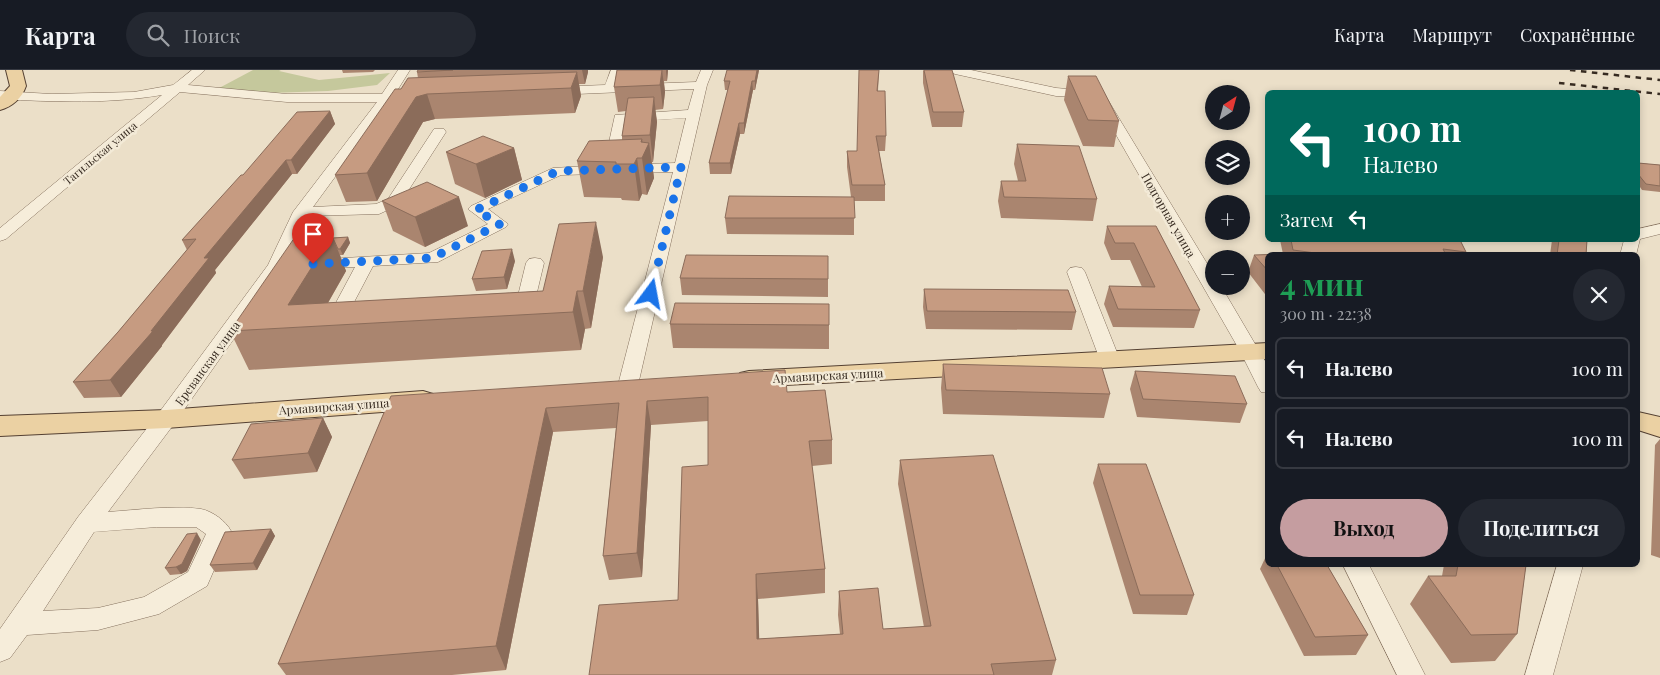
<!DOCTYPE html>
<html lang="ru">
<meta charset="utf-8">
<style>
body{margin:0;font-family:"Playfair Display",serif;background:#242831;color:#f1f3f6;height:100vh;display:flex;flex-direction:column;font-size:19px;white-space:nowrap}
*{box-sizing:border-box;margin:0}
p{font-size:16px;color:#9ea1a6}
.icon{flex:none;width:28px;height:28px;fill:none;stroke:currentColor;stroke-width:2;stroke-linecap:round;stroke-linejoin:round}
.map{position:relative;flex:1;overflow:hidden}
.details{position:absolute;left:1265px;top:182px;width:375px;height:315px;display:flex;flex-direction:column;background:#171b24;border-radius:8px;box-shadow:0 2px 8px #0003}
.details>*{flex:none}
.hud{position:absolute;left:1265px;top:20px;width:375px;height:152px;border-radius:8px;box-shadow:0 2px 8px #0003;background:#00695c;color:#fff;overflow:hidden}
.needle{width:32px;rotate:36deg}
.fabs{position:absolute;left:1205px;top:15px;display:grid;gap:10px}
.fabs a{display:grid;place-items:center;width:45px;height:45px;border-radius:50%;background:#171b24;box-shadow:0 2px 8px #0003;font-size:25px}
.pin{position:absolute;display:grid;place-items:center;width:42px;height:42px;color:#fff;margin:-51px -21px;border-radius:50% 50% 50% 0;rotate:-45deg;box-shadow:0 0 5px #0007}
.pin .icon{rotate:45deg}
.me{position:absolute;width:55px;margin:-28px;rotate:13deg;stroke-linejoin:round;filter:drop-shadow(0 0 4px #0008)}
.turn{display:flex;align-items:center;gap:18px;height:105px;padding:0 15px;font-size:22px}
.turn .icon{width:65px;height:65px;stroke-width:2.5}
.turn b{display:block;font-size:35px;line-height:42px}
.then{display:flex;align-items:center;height:48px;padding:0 15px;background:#0003;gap:10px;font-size:19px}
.round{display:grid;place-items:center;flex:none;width:52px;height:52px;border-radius:26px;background:#242831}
.overview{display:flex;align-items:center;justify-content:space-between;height:85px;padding:0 15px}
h1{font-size:30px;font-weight:700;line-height:38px;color:#1e9e55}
.action{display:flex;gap:10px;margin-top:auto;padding:10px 15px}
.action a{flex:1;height:58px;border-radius:30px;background:#c59da0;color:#111;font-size:20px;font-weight:700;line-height:58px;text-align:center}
.action a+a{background:#242831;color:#f1f3f6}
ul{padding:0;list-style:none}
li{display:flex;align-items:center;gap:15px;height:62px;margin:0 10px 8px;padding:0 5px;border:2px solid #363941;border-radius:8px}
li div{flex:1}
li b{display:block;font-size:19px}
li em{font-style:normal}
header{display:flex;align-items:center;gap:30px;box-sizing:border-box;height:70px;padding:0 25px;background:#171b24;border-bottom:1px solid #363941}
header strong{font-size:24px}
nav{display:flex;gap:28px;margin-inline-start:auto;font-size:18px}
.search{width:350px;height:45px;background:#242831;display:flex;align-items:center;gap:12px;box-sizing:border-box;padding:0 18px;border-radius:28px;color:#9ea1a6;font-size:19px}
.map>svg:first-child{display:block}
.green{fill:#c5c89c}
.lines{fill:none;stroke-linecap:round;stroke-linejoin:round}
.minor-casing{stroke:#85715e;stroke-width:1}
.major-casing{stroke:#544032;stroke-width:2}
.minor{fill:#f6edda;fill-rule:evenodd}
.major{fill:#ebd1a3;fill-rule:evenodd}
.rail{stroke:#372b21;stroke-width:2.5;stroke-dasharray:5.5 5.5;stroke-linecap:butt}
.wall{fill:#aa856f}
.shaded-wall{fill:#8b6c5a}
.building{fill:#c69b81;stroke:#8b6c5a}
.route{stroke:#1a73e8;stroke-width:9;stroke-dasharray:0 16.2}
.labels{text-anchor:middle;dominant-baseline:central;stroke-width:5;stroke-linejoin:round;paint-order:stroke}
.far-street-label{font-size:11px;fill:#372b21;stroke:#f3ead7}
.street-label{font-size:12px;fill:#372b21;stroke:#f3ead7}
</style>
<header>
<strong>Карта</strong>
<div class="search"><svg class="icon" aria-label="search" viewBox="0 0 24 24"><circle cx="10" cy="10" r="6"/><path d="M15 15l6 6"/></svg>Поиск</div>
<nav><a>Карта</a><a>Маршрут</a><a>Сохранённые</a></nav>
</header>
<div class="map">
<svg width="1660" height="605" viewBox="0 0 1660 605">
<rect width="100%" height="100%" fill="#ebdfc8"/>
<path class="green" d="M253,0H281L279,1L319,10L390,3L377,15L328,21L206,25Z"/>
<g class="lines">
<g class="minor-casing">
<path id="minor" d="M192,0H205L188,15L287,24H382L398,0H410L395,24L400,25L402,28L400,31L390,32L313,137L376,134L388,129L434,59H444L446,62L399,135L379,144L307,146L285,196L174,354L108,442C136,440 174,435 201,439C212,441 226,451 231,461L207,516L159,544L98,560L27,565L10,588L0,592V559L78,447L158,344L268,195L293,142L377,32H287L180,22L6,169L0,171V158L162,25C109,34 54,32 0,29V21L51,24L134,22L173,15ZM157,457H196L206,464L188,502L144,527L98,538L43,541L94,462Z
M611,0H623L618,15L696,12L701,0H713L707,15L638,315L635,320L628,322L621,320L618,315L673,102L561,105L488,139L508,154L506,157L438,192L373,196L340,259L333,261L326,259L324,255L355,197L316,199L310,198L307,194L310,190L429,183L488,154L468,139L471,136L553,98L604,95L615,45L688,40L694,19L553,25L547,21L553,17L605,15ZM686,48L675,93L618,95L626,52Z
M949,0H971L1056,18L1103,22L1214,205V216H1221L1268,296V323L1261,322L1258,317L1240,281L1095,28L1056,26L955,4Z
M1660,154V164L1640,169L1636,185H1620L1624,170H1638V159Z
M535,188L541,189L544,193L532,243L529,247L523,249L513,247L510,243L515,238L526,193L529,189Z
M1076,197L1082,198L1085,202L1120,290L1117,294L1110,296L1103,294L1100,290L1067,202L1070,198Z
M1343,495H1369L1425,605H1397Z
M1557,495H1583L1553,605H1525Z"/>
</g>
<g class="major-casing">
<path id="major" d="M6,0H22L26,16C22,28 12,37 0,40V27L10,16Z
M1268,273V289L749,317L740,315L736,309L740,303L749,301Z
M423,321L433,324L437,330L433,336L423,339L166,358L0,366V346L166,340Z
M1638,342L1660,347V367L1638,360Z"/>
</g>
<use href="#minor" class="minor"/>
<use href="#major" class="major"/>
<path class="rail" d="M1570,0L1660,10
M1559,13L1660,24"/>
</g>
<path class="wall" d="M342,0H375L373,2L343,3Z
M418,0H588V2L585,14H579L581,26L575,43L435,49L423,52L377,131L346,132L335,105L401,19L418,8L417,2Z
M617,0H668L667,11H664L665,22L663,39L655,40L657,52L653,92H652L654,108L647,125L642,124L639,131L622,130L621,128L584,127L577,91L622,70V66L626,41L618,42L614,17Z
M727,0H759L755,20H753L744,64H740L731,104H710L709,93L728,20H725L724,11Z
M879,0L878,21L886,66L885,81H879L885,115V131H854V165L727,164L725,148L851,127L847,97V81H857Z
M923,0L964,42L962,57H932L923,13Z
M1068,6L1119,51L1114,77L1083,76L1064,30Z
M330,41L335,54L297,104H292L215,200L216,203L162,275V276L121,327L84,328L73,312L118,262L187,180L182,170L243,105Z
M1017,74L1097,129L1093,151L1001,148L998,131L1001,111H1018L1014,94Z
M514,78L522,110L485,128L455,114L446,82Z
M1638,93L1660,95V122L1642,120L1638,114Z
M382,131L468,156L425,177L393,161Z
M1107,156H1156L1200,240L1194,258L1113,257L1104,234L1109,216L1142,217L1130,190H1111L1104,173Z
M348,167L350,173L343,185H340L346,201L328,233L543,221L603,187L591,258L585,259L581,280L249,300L230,261L333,168Z
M1280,170H1460L1466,182L1465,185H1268V228L1248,202L1254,185L1283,184Z
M1552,170H1587L1586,185H1550Z
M515,191L507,219L476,221L472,209Z
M828,203V227L682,225L680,208Z
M924,219L1076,242L1072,260L926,259L923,237Z
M829,234V279L673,278L670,254Z
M943,294L1110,324L1104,348L943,344L941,318Z
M1135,301L1247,334L1240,353L1137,347L1130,319Z
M787,322L832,370V394L812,396L825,499V523L758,529L759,569L840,564L838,545L839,521L883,559L924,557L898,414L900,390L1056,590L1052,605H589L678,530L708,395V351L651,355L642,507L609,510L603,486L616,358L553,362L506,600L452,605H286L278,594L391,326Z
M323,348L332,367L317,402L244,409L232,390Z
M1660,369V488L1651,485L1655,375Z
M1098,394L1194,525L1187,545L1133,544L1093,413Z
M271,459L275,466L257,500L215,502L210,495Z
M201,470L187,501L181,504L170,505L165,498Z
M1268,482V495H1327L1368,565L1356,585L1304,586L1260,499Z
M1444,495H1526L1517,564L1495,591L1451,593L1410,534L1428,506H1442Z"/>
<path class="shaded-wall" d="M582,0H588V2L585,14Z
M662,0L665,22L663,39L660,15Z
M666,0H668L667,11L666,2Z
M757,0H759L755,20V11Z
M577,2L581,26L575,43L571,18Z
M752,11L753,20L744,64V53Z
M427,24L435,49L423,52L377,131L367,103L416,27Z
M654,27L657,52L653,92L650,65Z
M330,41L335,54L297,104L291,90Z
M739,53L740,64L731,104L730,93Z
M642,69L644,83L649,73L654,108L647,125L642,88L641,72Z
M514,78L522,110L485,128L476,94Z
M637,88L642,124L639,131L634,94Z
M286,90L292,104L215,200L216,203L162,275V276L121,327L110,310L151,261L204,188Z
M459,127L468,156L425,177L415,147Z
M596,152L603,187L591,258L583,221Z
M332,165L346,201L314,257L288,235Z
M348,167L350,173L343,185L340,179Z
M512,179L515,191L507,219L504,207Z
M577,221L585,259L581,280L573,242Z
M647,331L651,355L642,507L637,483Z
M546,338L553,362L506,600L496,576Z
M323,348L332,367L317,402L308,383Z
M271,459L275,466L257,500L253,493Z
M197,463L201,470L187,501L181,504L176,497Z
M756,504L758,529L760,594L757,569Z"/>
<path class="building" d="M418,0H453L417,2Z
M617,0H662L660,15L614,17Z
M727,0H757L755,11H752L744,53H739L730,93H709L730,11H724Z
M859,0H879L877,21H885L886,66H876L885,115H852L847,81H857Z
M924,0H952L964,42H933Z
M577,2L571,18L427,24L416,27L367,103L335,105L395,19H401L408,8Z
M1068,6H1096L1119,51L1088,50Z
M654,27L650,65L622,66L628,28Z
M330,41L291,90H286L204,188H209L151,261H153L110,310L73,312L118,262L196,169L182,170L241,105H243L297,42Z
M483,66L514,78L476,94L446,82Z
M642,69L641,72L649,73L642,88H637L634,94H616V92L577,91L589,71Z
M1017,74L1079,76L1097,129L1004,127L1001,111H1026Z
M1638,93L1660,95V116L1646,114L1638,104Z
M427,112L459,127L415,147L382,131Z
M729,126L854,127L855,148H725Z
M596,152L583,221H577L573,242L230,261L295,167L332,165L288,235L543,221L559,154Z
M1107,156H1156L1200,240L1118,239L1109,216L1155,217L1134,173H1115Z
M348,167L340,179H338L333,168Z
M1291,170H1460L1466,182L1443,179L1446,185H1330L1293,180Z
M1559,170H1587L1586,185H1557Z
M512,179L504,207L472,209L482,181Z
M1284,184L1285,185H1268V201L1254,185Z
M686,185L828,186V209L680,208Z
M924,219L1068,220L1076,242L927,241Z
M675,233L829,234V255L670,254Z
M943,294L1102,298L1110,324L946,320Z
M785,300L787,322L825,320L832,370L809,371L825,499L756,504L757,569L843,564L839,521L878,518L883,559L931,556L900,390L993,385L1056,590L991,594L994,605H589L599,535L678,530L682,397L708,395V327L647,331L637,483L603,486L619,333L546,338L496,576L278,594L391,326Z
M1135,301L1235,306L1247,334L1143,329Z
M323,348L308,383L232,390L251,354Z
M1098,394H1146L1194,525H1140Z
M271,459L253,493L210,495L225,462Z
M197,463L182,494L176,497L165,498L187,464Z
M1277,495H1327L1368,565L1315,567Z
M1458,495H1526L1517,564L1471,565L1428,506H1456Z"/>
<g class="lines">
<path class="route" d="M313,194L432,188L500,154L476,140L558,101L681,97L651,224"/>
</g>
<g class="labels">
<g class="far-street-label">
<text transform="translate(100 83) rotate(-40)">Тагильская улица</text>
</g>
<g class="street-label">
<text transform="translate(1169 145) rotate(60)">Подгорная улица</text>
<text transform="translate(207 293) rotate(-54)">Ереванская улица</text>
<text transform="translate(828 305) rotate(-3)">Армавирская улица</text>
<text transform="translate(334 336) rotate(-4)">Армавирская улица</text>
</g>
</g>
</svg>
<div class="fabs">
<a><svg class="needle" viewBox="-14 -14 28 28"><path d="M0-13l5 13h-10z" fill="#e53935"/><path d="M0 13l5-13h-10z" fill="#9ea1a6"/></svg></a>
<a><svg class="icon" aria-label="layers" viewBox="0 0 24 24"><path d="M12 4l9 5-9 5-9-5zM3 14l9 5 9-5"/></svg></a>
<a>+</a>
<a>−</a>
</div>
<div class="pin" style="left:313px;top:194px;background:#d93025"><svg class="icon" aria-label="arrive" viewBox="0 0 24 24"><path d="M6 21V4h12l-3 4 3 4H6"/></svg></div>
<svg class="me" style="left:651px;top:224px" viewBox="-20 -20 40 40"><path d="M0-17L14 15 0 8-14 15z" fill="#1a73e8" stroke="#fff" stroke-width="4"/></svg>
<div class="hud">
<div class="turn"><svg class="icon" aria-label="left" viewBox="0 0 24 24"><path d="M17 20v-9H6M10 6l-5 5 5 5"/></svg><div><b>100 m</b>Налево</div></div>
<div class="then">Затем<svg class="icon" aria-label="left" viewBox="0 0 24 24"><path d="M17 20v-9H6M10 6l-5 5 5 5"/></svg></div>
</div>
<section class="details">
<div class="overview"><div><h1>4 мин</h1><p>300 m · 22:38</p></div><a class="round"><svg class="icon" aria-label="close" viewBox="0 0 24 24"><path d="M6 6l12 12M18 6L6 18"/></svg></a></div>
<ul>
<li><svg class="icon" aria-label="left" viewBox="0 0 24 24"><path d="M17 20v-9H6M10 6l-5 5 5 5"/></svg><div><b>Налево</b></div><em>100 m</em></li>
<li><svg class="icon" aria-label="left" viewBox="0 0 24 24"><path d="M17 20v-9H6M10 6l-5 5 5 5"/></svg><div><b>Налево</b></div><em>100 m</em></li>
</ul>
<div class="action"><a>Выход</a><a>Поделиться</a></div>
</section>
</div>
